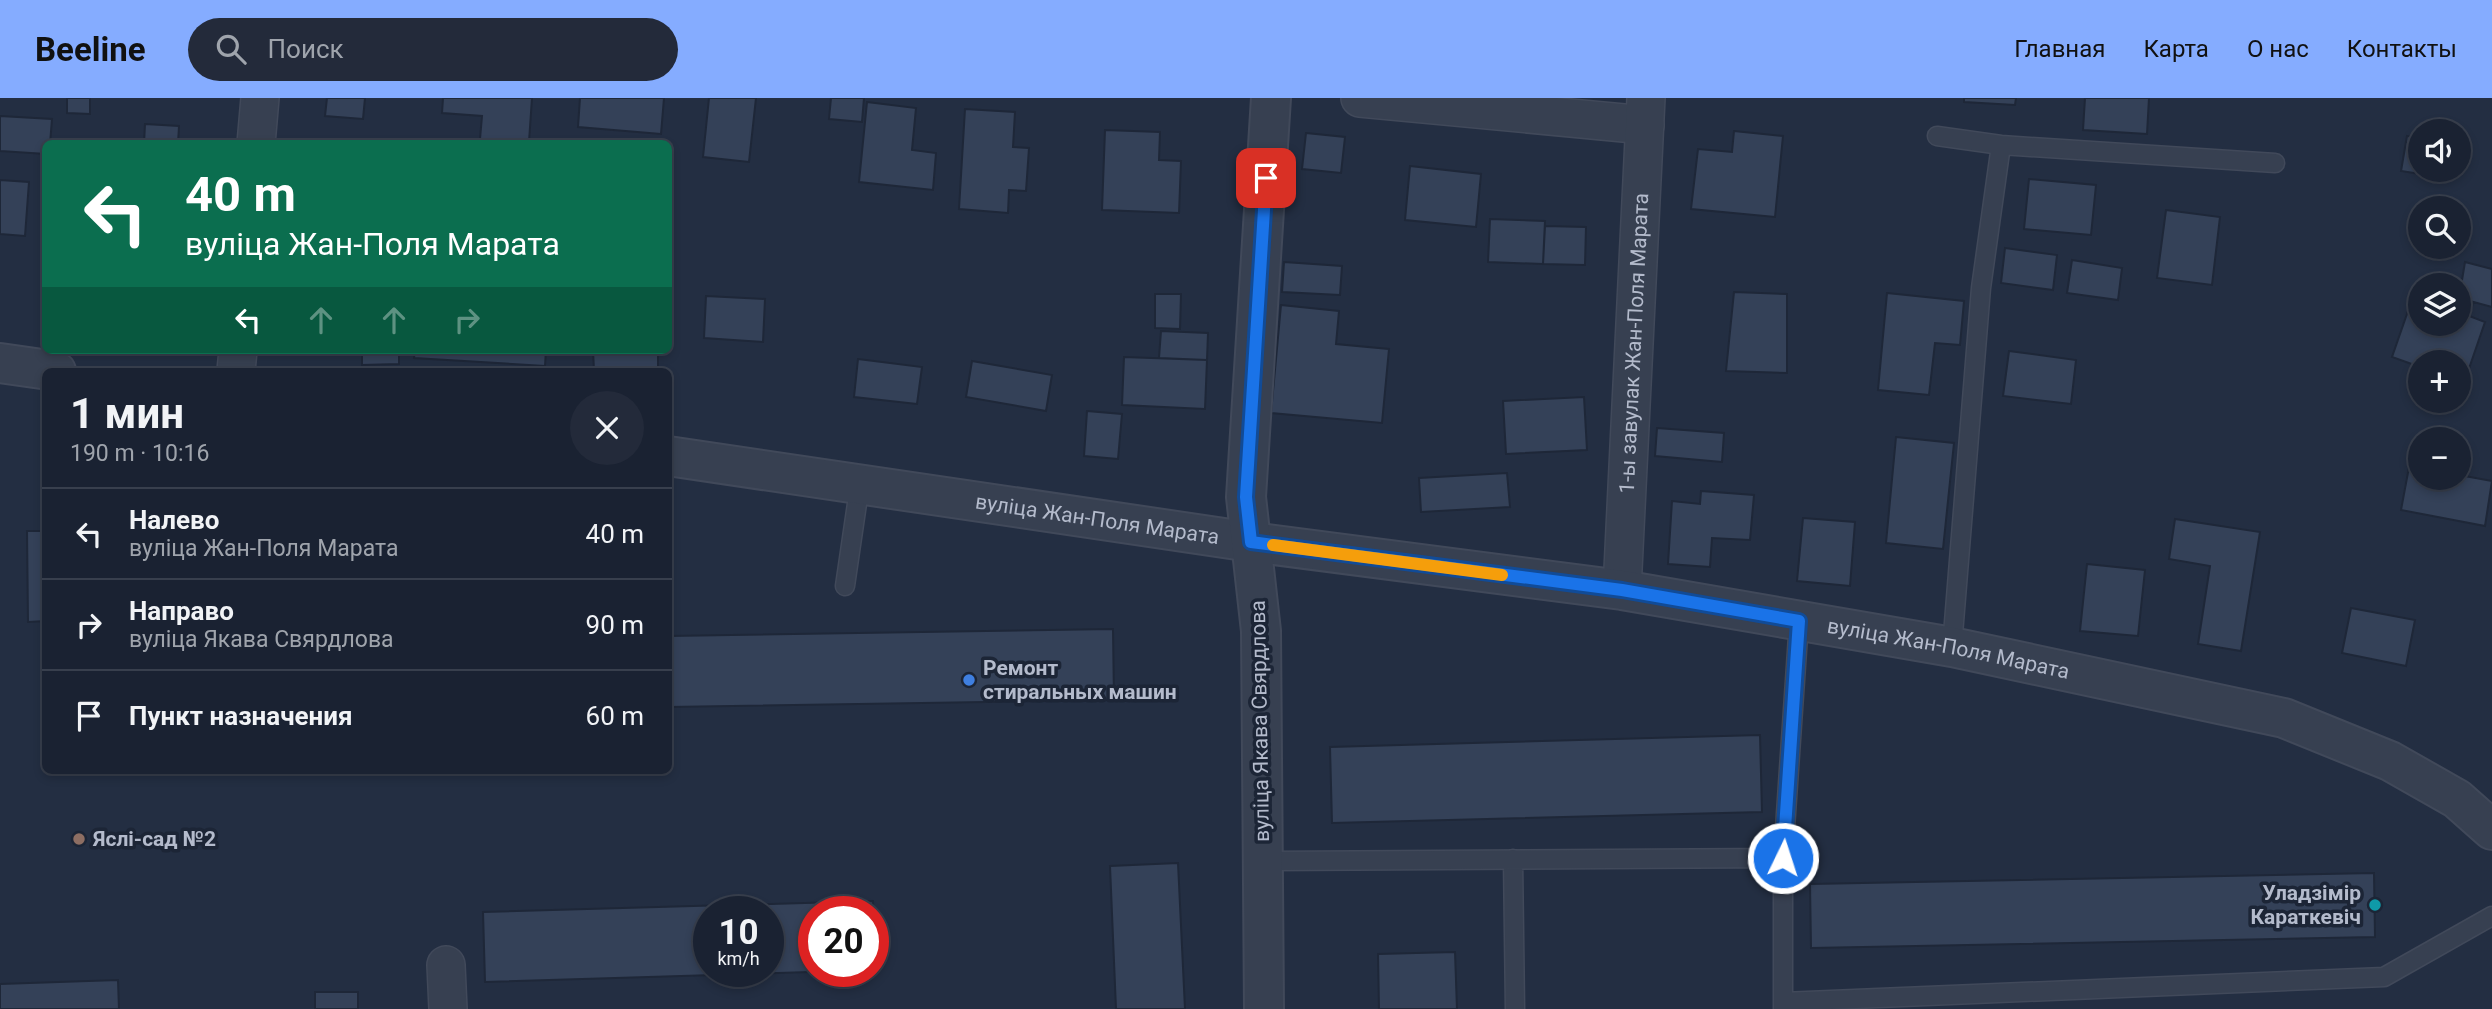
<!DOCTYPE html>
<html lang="ru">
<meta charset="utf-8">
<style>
body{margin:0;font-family:Roboto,sans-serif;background:#232a3a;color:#f1f3f6;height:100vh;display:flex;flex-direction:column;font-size:26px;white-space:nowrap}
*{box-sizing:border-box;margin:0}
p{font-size:23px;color:#9fa4ac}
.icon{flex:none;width:38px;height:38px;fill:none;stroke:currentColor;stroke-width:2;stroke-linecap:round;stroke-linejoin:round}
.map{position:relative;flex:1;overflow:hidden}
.details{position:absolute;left:42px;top:270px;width:630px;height:406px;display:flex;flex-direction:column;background:#1a2232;border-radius:10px;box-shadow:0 4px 10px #0003,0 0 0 2px #383f4d}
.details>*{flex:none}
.banner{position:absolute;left:42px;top:42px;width:630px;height:214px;border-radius:10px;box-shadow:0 4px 10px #0003,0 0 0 2px #383f4d;background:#0b6e4f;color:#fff;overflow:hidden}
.fabs{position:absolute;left:2408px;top:21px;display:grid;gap:14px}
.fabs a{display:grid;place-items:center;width:63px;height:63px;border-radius:50%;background:#1a2232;box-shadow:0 4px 10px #0003,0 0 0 2px #383f4d;font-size:35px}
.speed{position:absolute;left:693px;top:798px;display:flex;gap:14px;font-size:35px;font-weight:700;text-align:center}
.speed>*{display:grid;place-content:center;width:91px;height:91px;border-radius:50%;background:#1a2232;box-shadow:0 4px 10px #0003,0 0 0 2px #383f4d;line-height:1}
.speed small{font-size:18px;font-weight:400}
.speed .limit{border:10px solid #d22;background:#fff;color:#111}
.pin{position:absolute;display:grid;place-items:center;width:60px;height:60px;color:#fff;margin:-30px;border-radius:14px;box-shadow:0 4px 10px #0006}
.me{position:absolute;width:77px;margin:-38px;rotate:4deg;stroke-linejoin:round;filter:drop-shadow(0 0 5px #0008)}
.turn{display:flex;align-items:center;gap:24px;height:147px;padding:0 28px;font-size:32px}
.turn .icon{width:91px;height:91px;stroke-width:2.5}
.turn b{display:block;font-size:49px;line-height:60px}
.lanes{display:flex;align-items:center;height:66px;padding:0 28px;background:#0003;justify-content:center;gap:35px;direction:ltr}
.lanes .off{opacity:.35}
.round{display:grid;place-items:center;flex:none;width:74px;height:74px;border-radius:37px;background:#232a3a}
.head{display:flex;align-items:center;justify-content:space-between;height:119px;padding:0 28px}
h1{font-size:42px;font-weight:700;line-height:52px}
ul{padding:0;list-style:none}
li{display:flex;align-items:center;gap:21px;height:91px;padding:0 28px;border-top:2px solid #383f4d}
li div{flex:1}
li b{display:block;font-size:26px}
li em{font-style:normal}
header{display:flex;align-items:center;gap:42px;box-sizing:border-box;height:98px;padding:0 35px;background:#85acff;color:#111}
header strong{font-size:33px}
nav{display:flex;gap:38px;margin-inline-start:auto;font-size:24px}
.search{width:490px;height:63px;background:#232a3a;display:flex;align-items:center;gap:18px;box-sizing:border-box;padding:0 24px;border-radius:38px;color:#9fa4ac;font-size:26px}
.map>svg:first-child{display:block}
.building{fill:#344158;stroke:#1e2738;stroke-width:2;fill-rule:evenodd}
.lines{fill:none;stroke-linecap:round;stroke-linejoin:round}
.service-casing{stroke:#41495a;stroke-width:21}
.minor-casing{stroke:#41495a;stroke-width:40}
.tertiary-casing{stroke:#41495a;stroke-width:42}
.service{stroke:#374051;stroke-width:18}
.minor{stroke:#374051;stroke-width:37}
.tertiary{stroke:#374051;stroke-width:38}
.route-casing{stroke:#114b97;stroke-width:18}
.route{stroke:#1a73e8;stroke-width:12}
.slow{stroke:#f59e0b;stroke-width:12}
.shop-dot{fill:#3f7fe0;stroke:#1c2536;stroke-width:2.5}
.education-dot{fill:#8d6e63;stroke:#1c2536;stroke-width:2.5}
.culture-dot{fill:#0f9aa8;stroke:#1c2536;stroke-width:2.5}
.labels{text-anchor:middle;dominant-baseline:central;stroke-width:7;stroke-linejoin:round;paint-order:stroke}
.street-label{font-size:21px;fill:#b4bbcc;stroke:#1c2536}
.poi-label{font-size:21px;font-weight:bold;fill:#b4bbcc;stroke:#1c2536;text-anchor:start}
</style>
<header>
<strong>Beeline</strong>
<div class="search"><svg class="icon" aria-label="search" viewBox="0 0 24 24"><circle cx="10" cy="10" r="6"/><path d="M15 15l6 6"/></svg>Поиск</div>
<nav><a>Главная</a><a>Карта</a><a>О нас</a><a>Контакты</a></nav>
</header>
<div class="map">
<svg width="2492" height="911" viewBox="0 0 2492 911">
<rect width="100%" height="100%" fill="#232e42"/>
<path class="building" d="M67,0H90V16L67,15Z
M327,0H365L363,21L325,18Z
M443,0H532L529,44L480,41L482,18L442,15Z
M580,0H664L661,36L578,29Z
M709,0H756L749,64L703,59Z
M831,0H864L862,24L829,21Z
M1964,0H2016L2015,7L1964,4Z
M2085,0H2149L2147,36L2083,32Z
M867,4L916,10L912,52L936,55L933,92L859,84Z
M965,11L1015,14L1013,49L1029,50L1026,93L1009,92L1008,115L959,111Z
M0,18L52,21L50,46H46V56L0,53Z
M145,26L179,28L178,46H144Z
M1105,32L1160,34L1159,62L1181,63L1179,115L1102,112Z
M1734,33L1783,38L1775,119L1691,111L1698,51L1732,54Z
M1306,35L1345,39L1341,75L1302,71Z
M2407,38L2420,40V72H2428L2427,77L2401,73Z
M1410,68L1481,76L1476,129L1405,122Z
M2029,81L2096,87L2091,137L2024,131Z
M0,82L29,84L25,138L0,136Z
M2166,112L2220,119L2212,187L2157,180Z
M1490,121L1545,123L1543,166L1488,164Z
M1545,128L1586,129L1585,167L1543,166Z
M2005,150L2057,157L2053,192L2001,185Z
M2072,162L2122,170L2118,202L2067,195Z
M1284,164L1342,168L1340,197L1282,194Z
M2465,164L2492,171V209L2459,200Z
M1734,194L1787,196V275L1726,273Z
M1887,195L1964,203L1960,247L1935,245L1929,297L1878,292Z
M1155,196H1181L1180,231L1155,230Z
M706,198L765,201L763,244L704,240Z
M2459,200L2473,205L2469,218L2485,224L2464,285L2459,283V264H2420V269L2392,259L2408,213L2420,217V226H2459Z
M1281,207L1339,213L1336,246L1389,251L1382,325L1271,315Z
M1161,233L1208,235L1207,262L1159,260Z
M362,252H399V266L362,267Z
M415,252H546L545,268L414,260Z
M593,252H658V273H594Z
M2009,253L2076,262L2071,306L2003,298Z
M1124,259L1207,262L1205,311L1122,307Z
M858,261L922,269L917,306L854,299Z
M972,263L1052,277L1046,313L966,299Z
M1584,299L1587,352L1506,356L1503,303Z
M1087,313L1122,316L1118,361L1084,358Z
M1657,330L1724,335L1722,364L1655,358Z
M1896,339L1954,345L1943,451L1886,445Z
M2412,353L2420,355V380H2459V377L2492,383L2485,428L2401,412Z
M1507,375L1510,409L1421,414L1419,380Z
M1701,393L1754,397L1750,442L1712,440L1710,469L1668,466L1672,403L1700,406Z
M1803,420L1855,424L1850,488L1797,483Z
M2175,421L2260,434L2241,553L2198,546L2210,468L2169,461Z
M27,433H46V523L28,524Z
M2087,466L2145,472L2138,538L2080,533Z
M2351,510L2415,522L2406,568L2342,555Z
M1113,531L1114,602L668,609V538Z
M1760,637L1762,714L1332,725L1330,649Z
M1178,765L1185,911H1116L1110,768Z
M2374,775L2375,839L1811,850L1810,786Z
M873,803L875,872L873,814H814V873H842L485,884L483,814ZM709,814H768V873H709Z
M1455,854L1457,911H1379L1378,856Z
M118,882L119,911H0V886Z
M315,894H358V911H315Z"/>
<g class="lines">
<g class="service-casing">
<path id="service" d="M1937,38L2001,47L2275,65
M845,488L860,385
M1952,549L1981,190L2001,47
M1783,760V911
M1513,761L1515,911
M1263,763L1783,760L1799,523
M1783,904L2384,879L2492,818"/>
</g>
<g class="minor-casing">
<g id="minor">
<path d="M1360,0L1645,27"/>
<path d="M256,46L260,0"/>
<path d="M236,273L238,252"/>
<path id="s1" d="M1622,492L1646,0"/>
<path d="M446,867L448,911"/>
</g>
</g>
<g class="tertiary-casing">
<g id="tertiary">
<path d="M0,265L56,273"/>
<path id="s2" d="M668,358L1251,444L1622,492L1952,549L2284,620L2390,663L2457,701L2492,732"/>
<path d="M1264,911L1261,533L1246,399L1271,0"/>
</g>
</g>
<use href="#service" class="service"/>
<use href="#minor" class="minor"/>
<use href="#tertiary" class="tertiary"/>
</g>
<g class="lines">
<g class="route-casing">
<path id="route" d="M1266,80L1246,399L1251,444L1622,492L1799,523L1783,760"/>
</g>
<use href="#route" class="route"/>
<path class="slow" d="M1273,447L1502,477"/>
</g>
<circle class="shop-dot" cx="969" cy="582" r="7"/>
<circle class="education-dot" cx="79" cy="741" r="7"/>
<circle class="culture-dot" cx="2375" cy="807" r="7"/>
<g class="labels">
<g class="street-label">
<text stroke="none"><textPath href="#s1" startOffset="247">1-ы завулак Жан-Поля Марата</textPath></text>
<text stroke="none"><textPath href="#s2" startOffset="434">вуліца Жан-Поля Марата</textPath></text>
<text stroke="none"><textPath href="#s2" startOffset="1295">вуліца Жан-Поля Марата</textPath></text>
<text transform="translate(1260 623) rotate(-91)">вуліца Якава Свярдлова</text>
</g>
<g class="poi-label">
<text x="983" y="570">Ремонт<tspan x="983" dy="24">стиральных машин</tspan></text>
<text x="93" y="741">Яслі-сад №2</text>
<text x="2361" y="795" text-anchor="end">Уладзімір<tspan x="2361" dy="24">Караткевіч</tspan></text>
</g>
</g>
</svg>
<div class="fabs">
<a><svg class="icon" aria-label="sound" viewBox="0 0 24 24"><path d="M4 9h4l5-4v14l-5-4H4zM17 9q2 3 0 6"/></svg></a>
<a><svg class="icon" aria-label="search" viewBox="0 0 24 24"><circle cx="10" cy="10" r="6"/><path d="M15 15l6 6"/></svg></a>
<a><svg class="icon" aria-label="layers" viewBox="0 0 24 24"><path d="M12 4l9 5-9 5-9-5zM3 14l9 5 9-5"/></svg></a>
<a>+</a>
<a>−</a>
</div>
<div class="speed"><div>10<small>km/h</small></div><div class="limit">20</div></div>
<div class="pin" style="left:1266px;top:80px;background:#d93025"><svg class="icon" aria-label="arrive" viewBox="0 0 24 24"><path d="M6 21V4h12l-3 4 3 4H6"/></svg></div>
<svg class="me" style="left:1783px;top:760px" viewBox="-20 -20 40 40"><circle r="17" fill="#1a73e8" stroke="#fff" stroke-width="3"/><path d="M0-11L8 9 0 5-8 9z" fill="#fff"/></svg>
<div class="banner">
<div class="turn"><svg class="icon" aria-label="left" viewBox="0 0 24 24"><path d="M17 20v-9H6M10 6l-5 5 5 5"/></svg><div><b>40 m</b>вуліца Жан-Поля Марата</div></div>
<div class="lanes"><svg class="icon" aria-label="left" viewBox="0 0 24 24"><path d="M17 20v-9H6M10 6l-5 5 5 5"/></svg><svg class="icon off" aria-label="ahead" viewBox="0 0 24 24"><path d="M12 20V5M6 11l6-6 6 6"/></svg><svg class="icon off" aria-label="ahead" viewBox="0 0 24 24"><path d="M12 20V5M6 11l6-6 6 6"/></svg><svg class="icon off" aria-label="right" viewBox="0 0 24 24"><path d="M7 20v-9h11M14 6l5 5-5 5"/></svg></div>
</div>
<section class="details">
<div class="head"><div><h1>1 мин</h1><p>190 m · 10:16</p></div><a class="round"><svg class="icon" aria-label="close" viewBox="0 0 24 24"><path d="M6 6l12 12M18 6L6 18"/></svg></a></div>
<ul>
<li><svg class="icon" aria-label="left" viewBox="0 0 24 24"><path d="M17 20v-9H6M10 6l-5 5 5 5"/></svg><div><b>Налево</b><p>вуліца Жан-Поля Марата</p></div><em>40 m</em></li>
<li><svg class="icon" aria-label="right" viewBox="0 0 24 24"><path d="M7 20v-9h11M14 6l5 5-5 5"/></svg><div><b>Направо</b><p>вуліца Якава Свярдлова</p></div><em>90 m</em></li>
<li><svg class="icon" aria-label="arrive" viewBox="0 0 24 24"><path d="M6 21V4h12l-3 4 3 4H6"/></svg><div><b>Пункт назначения</b></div><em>60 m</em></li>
</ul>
</section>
</div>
